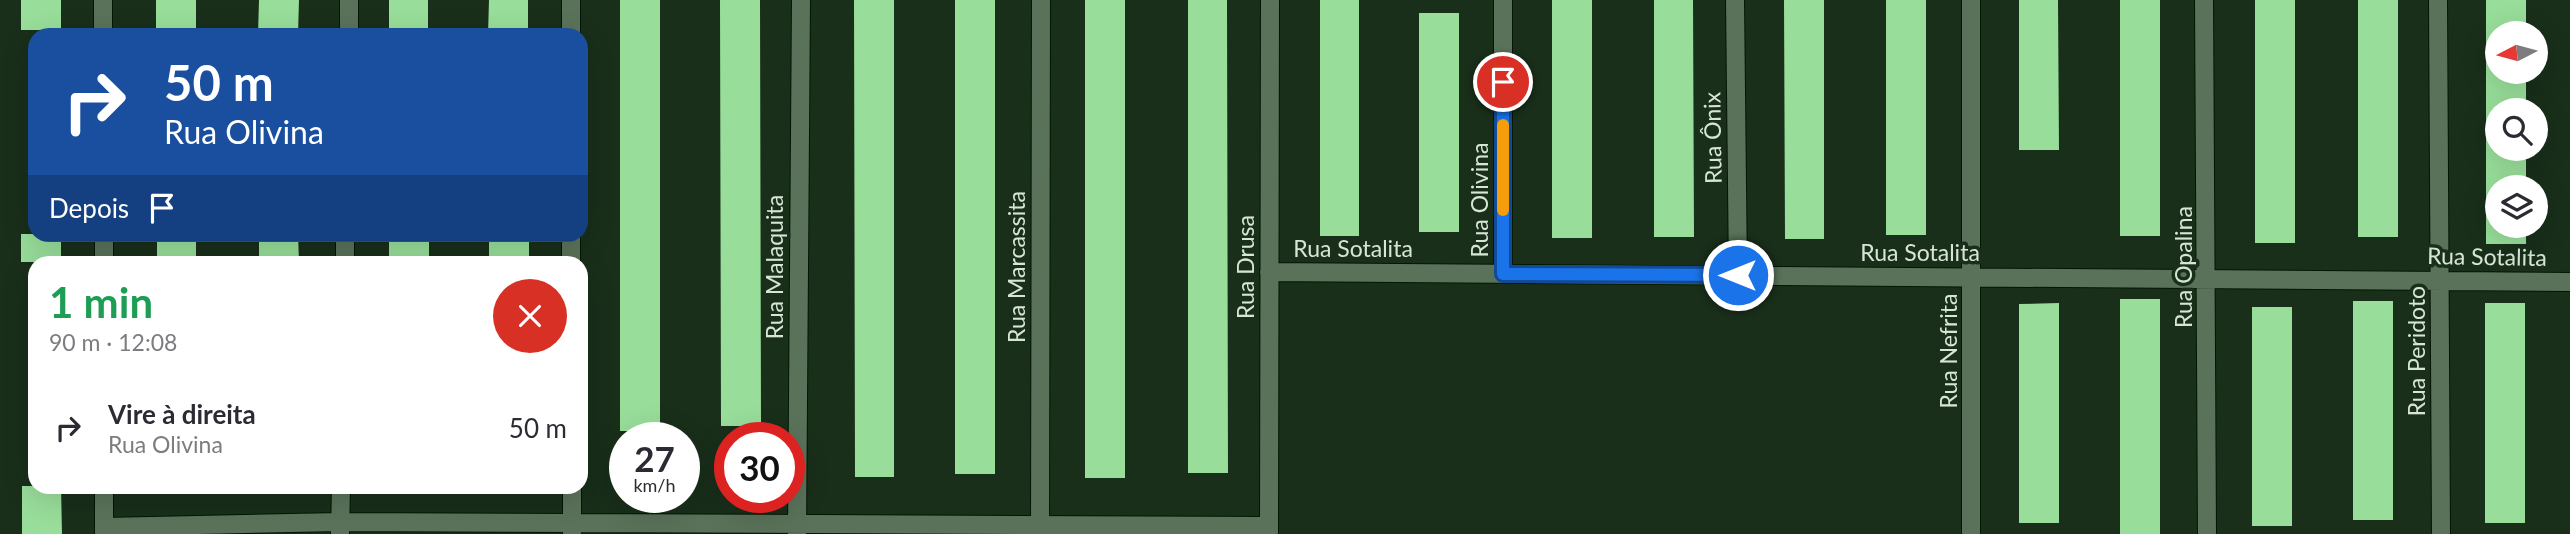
<!DOCTYPE html>
<html lang="pt">
<meta charset="utf-8">
<style>
body{margin:0;font-family:Lato,sans-serif;background:#f7f7f7;color:#2b2b33;height:100vh;display:flex;flex-direction:column;font-size:26px;white-space:nowrap}
*{box-sizing:border-box;margin:0}
p{font-size:23px;color:#7c7c81}
.icon{flex:none;width:38px;height:38px;fill:none;stroke:currentColor;stroke-width:2;stroke-linecap:round;stroke-linejoin:round}
.map{position:relative;flex:1;overflow:hidden}
.drawer{position:absolute;left:28px;top:256px;width:560px;height:238px;display:flex;flex-direction:column;background:#fff;border-radius:21px;box-shadow:0 7px 28px #0002}
.drawer>*{flex:none}
.top-card{position:absolute;left:28px;top:28px;width:560px;height:214px;border-radius:21px;box-shadow:0 7px 28px #0002;background:#1a4fa0;color:#fff;overflow:hidden}
.needle{width:46px;rotate:264deg}
.buttons{position:absolute;left:2485px;top:21px;display:grid;gap:14px}
.buttons a{display:grid;place-items:center;width:63px;height:63px;border-radius:50%;background:#fff;box-shadow:0 7px 28px #0002;font-size:35px}
.speed{position:absolute;left:609px;top:422px;display:flex;gap:14px;font-size:35px;font-weight:700;text-align:center}
.speed>*{display:grid;place-content:center;width:91px;height:91px;border-radius:50%;background:#fff;box-shadow:0 7px 28px #0002;line-height:1}
.speed small{font-size:18px;font-weight:400}
.speed .limit{border:10px solid #d22;background:#fff;color:#111}
.pin{position:absolute;display:grid;place-items:center;width:60px;height:60px;color:#fff;margin:-30px;border:4px solid #fff;border-radius:50%;box-shadow:0 2px 7px #0007}
.me{position:absolute;width:77px;margin:-38px;rotate:270deg;stroke-linejoin:round;filter:drop-shadow(0 0 5px #0008)}
.turn{display:flex;align-items:center;gap:24px;height:147px;padding:0 21px;font-size:32px}
.turn .icon{width:91px;height:91px;stroke-width:2.5}
.turn b{display:block;font-size:49px;line-height:60px}
.then{display:flex;align-items:center;height:66px;padding:0 21px;background:#0003;gap:14px;font-size:26px}
.round{display:grid;place-items:center;flex:none;width:74px;height:74px;border-radius:37px;background:#f7f7f7}
.head{display:flex;align-items:center;justify-content:space-between;height:119px;padding:0 21px}
h1{font-size:42px;font-weight:700;line-height:52px;color:#1e9e55}
ul{padding:0;list-style:none}
li{display:flex;align-items:center;gap:21px;height:105px;padding:0 21px}
li div{flex:1}
li b{display:block;font-size:26px}
li em{font-style:normal}
.map>svg:first-child{display:block}
.building{fill:#98dd9a}
.lines{fill:none;stroke-linecap:round;stroke-linejoin:round}
.street-casing{stroke:#031704;stroke-width:20}
.street{stroke:#5a725a;stroke-width:18}
.route-casing{stroke:#114b97;stroke-width:18}
.route{stroke:#1a73e8;stroke-width:12}
.slow{stroke:#f59e0b;stroke-width:12}
.labels{text-anchor:middle;dominant-baseline:central;stroke-width:7;stroke-linejoin:round;paint-order:stroke}
.street-label{font-size:23px;fill:#d7e5d7;stroke:#192f1a}
</style>
<div class="map">
<svg width="2570" height="534" viewBox="0 0 2570 534">
<rect width="100%" height="100%" fill="#192f1a"/>
<path class="building" d="M21,0H61V30H21Z
M156,0H196V35H156Z
M259,0H299L298,35H258Z
M389,0H428V35H389Z
M489,0H528V35H488Z
M620,0H660V431H620Z
M720,0H760L761,426H721Z
M854,0H894V477H855Z
M955,0H995V474H955Z
M1085,0H1125V478H1085Z
M1188,0H1227L1228,473H1188Z
M1320,0H1359V236H1320Z
M1552,0H1592V238H1552Z
M1654,0H1693L1694,237H1654Z
M1784,0H1824V239H1785Z
M1886,0H1926V235H1886Z
M2019,0H2058L2059,150H2019Z
M2120,0H2160V236H2120Z
M2255,0H2295V243H2255Z
M2358,0H2398V237H2358Z
M2486,0H2526V33H2497V72H2526V110H2497V149H2526V187H2497V226H2526V244H2486Z
M1419,13H1459V232H1419Z
M21,234H61V262H21Z
M157,234H196V262H157Z
M259,234H298L299,262H259Z
M389,234H429V262H389Z
M489,234H529V262H489Z
M2120,299H2160V534H2120Z
M2353,301H2393V520H2353Z
M2059,303V523H2019V304Z
M2485,303H2525V523H2485Z
M2252,307H2292V526H2252Z
M22,486H61L62,534H22Z"/>
<g class="lines">
<g class="street-casing">
<path id="street" d="M103,0V35
M571,0V35
M1503,0V274
M1735,0L1738,275
M2204,0L2207,534
M2438,0L2441,534
M349,35V0
M104,234V262
M571,234V262
M345,262V234
M1269,272L2570,282
M104,527L340,522L1269,526
M572,532V486
M104,534V486
M340,534L341,486
M797,534L801,0
M1040,534L1041,0
M1269,534L1270,0
M1971,534V0"/>
</g>
<use href="#street" class="street"/>
</g>
<g class="lines">
<g class="route-casing">
<path id="route" d="M1503,82V274L1738,275"/>
</g>
<use href="#route" class="route"/>
<path class="slow" d="M1503,125V210"/>
</g>
<g class="labels">
<g class="street-label">
<text transform="translate(1712 138) rotate(-91)">Rua Ônix</text>
<text transform="translate(1479 200) rotate(-90)">Rua Olivina</text>
<text x="1353" y="248">Rua Sotalita</text>
<text x="1920" y="252">Rua Sotalita</text>
<text transform="translate(2487 256) rotate(1)">Rua Sotalita</text>
<text transform="translate(774 267) rotate(-90)">Rua Malaquita</text>
<text transform="translate(1016 267) rotate(-90)">Rua Marcassita</text>
<text transform="translate(1245 267) rotate(-90)">Rua Drusa</text>
<text transform="translate(2183 267) rotate(-90)">Rua Opalina</text>
<text transform="translate(1948 351) rotate(-90)">Rua Nefrita</text>
<text transform="translate(2416 351) rotate(-90)">Rua Peridoto</text>
</g>
</g>
</svg>
<div class="buttons">
<a><svg class="needle" viewBox="-14 -14 28 28"><path d="M0-13l5 13h-10z" fill="#e53935"/><path d="M0 13l5-13h-10z" fill="#7c7c81"/></svg></a>
<a><svg class="icon" aria-label="search" viewBox="0 0 24 24"><circle cx="10" cy="10" r="6"/><path d="M15 15l6 6"/></svg></a>
<a><svg class="icon" aria-label="layers" viewBox="0 0 24 24"><path d="M12 4l9 5-9 5-9-5zM3 14l9 5 9-5"/></svg></a>
</div>
<div class="speed"><div>27<small>km/h</small></div><div class="limit">30</div></div>
<div class="pin" style="left:1503px;top:82px;background:#d93025"><svg class="icon" aria-label="arrive" viewBox="0 0 24 24"><path d="M6 21V4h12l-3 4 3 4H6"/></svg></div>
<svg class="me" style="left:1738px;top:275px" viewBox="-20 -20 40 40"><circle r="17" fill="#1a73e8" stroke="#fff" stroke-width="3"/><path d="M0-11L8 9 0 5-8 9z" fill="#fff"/></svg>
<div class="top-card">
<div class="turn"><svg class="icon" aria-label="right" viewBox="0 0 24 24"><path d="M7 20v-9h11M14 6l5 5-5 5"/></svg><div><b>50 m</b>Rua Olivina</div></div>
<div class="then">Depois<svg class="icon" aria-label="arrive" viewBox="0 0 24 24"><path d="M6 21V4h12l-3 4 3 4H6"/></svg></div>
</div>
<section class="drawer">
<div class="head"><div><h1>1 min</h1><p>90 m · 12:08</p></div><a class="round" style="background:#d93025;color:#fff"><svg class="icon" aria-label="close" viewBox="0 0 24 24"><path d="M6 6l12 12M18 6L6 18"/></svg></a></div>
<ul>
<li><svg class="icon" aria-label="right" viewBox="0 0 24 24"><path d="M7 20v-9h11M14 6l5 5-5 5"/></svg><div><b>Vire à direita</b><p>Rua Olivina</p></div><em>50 m</em></li>
</ul>
</section>
</div>
